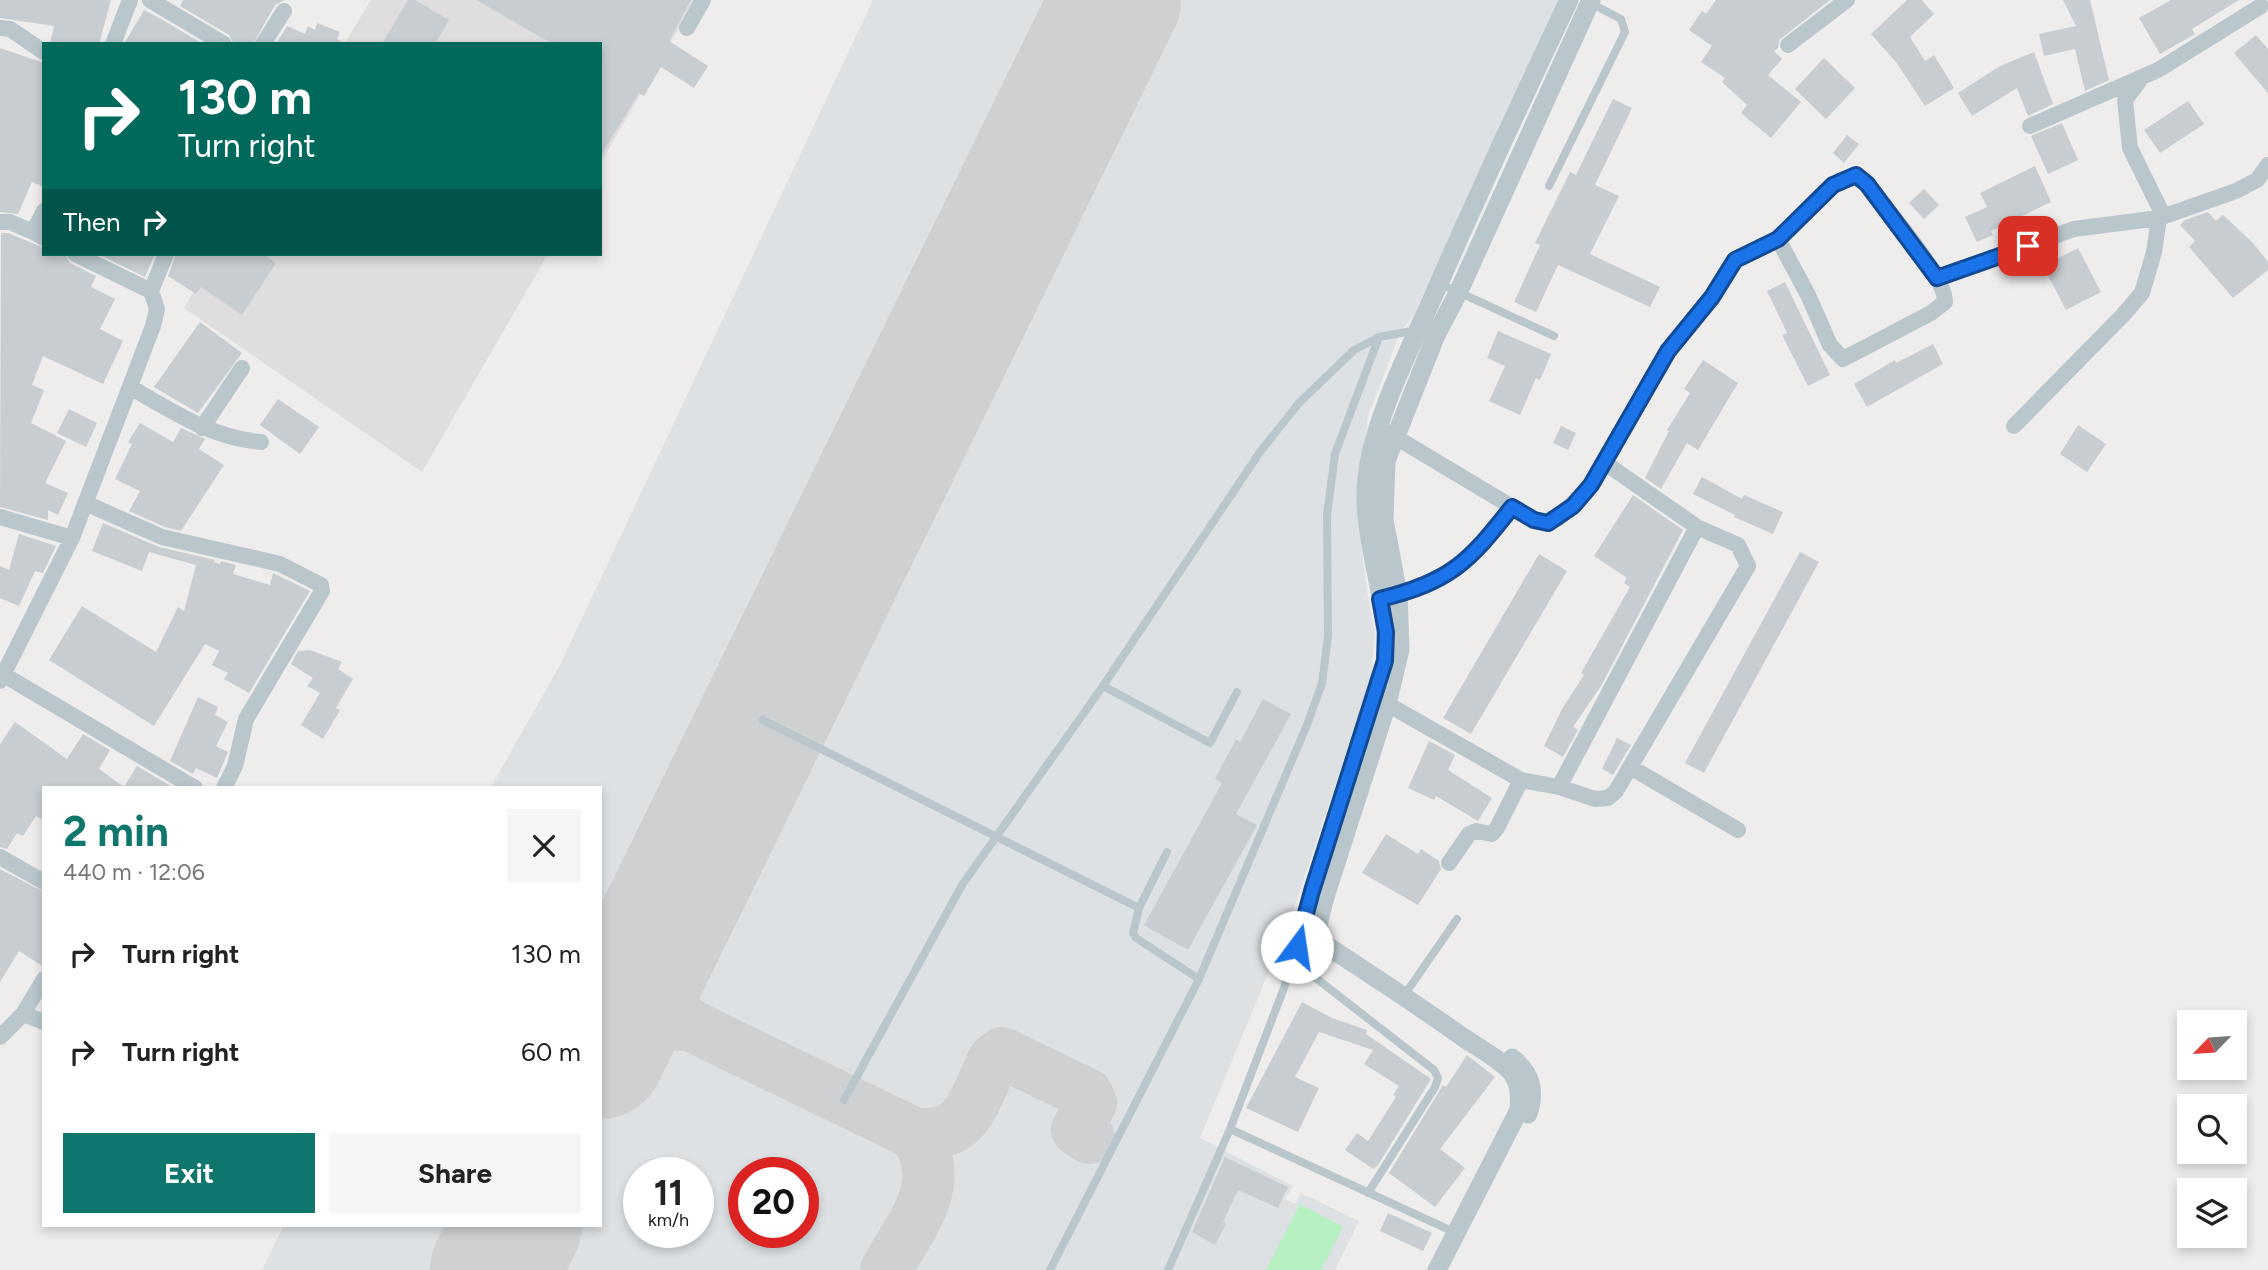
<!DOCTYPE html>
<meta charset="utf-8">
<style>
body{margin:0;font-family:Figtree,sans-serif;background:#f6f6f6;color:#222;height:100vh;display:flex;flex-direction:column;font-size:26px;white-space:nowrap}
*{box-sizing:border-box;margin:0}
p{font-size:23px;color:#767676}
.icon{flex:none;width:38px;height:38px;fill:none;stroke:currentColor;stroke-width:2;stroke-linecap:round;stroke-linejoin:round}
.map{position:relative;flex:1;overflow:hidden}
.side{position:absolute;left:42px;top:786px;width:560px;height:441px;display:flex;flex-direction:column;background:#fff;border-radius:0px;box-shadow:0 4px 10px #0003}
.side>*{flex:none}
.banner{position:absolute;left:42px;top:42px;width:560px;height:214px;border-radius:0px;box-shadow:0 4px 10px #0003;background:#00695c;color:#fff;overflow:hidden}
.needle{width:46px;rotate:245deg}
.controls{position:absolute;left:2177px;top:1010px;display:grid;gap:14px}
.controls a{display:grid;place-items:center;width:70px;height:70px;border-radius:0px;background:#fff;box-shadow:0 4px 10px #0003;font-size:35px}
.speed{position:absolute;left:623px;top:1157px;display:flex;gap:14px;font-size:35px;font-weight:700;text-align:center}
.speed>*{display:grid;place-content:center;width:91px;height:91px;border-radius:50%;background:#fff;box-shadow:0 4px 10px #0003;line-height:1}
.speed small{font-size:18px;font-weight:400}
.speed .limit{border:10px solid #d22;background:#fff;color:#111}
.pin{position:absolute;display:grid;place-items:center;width:60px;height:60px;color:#fff;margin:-30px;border-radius:14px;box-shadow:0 4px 10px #0006}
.me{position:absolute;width:77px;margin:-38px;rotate:14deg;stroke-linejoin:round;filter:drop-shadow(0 0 5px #0008)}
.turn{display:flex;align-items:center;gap:24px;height:147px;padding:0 21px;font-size:32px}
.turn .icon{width:91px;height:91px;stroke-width:2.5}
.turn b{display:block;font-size:49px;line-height:60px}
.then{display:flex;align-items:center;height:66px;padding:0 21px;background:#0003;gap:14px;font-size:26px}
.round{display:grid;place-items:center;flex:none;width:74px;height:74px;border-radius:0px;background:#f6f6f6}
.summary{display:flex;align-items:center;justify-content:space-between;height:119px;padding:0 21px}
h1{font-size:42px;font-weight:700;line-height:52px;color:#0f766e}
.cta{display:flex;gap:14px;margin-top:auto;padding:14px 21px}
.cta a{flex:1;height:80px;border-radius:0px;background:#0f766e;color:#fff;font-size:28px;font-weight:700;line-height:80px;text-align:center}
.cta a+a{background:#f6f6f6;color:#222}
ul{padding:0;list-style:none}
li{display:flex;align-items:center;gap:21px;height:98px;padding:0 21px}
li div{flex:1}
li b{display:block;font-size:26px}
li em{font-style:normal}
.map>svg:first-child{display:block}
.education{fill:#e0ddde}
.airport{fill:#dde1e4;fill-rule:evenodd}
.green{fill:#b7f0c3}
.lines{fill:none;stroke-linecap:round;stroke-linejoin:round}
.taxiway{stroke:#ced0d2;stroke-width:52}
.runway{stroke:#ced0d2;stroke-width:130}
.building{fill:#c8cdd1}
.service{stroke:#b9c7cc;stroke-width:8}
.minor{stroke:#b9c7cc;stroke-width:16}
.tertiary{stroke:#b9c7cc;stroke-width:19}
.route-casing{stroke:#114b97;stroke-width:18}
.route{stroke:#1a73e8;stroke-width:12}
</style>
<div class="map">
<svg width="2268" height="1270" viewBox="0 0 2268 1270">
<rect width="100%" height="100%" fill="#efecec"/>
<path class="education" d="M371,0H695L600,164V44H344Z
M216,254H548L422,472L184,308Z"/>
<path class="airport" d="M873,0H1562L1413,316L1400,333L1368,416L1357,512L1367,592L1375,634L1371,678L1289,923L1200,1138L1293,1186L1285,1199L1295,1204L1301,1193L1359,1221L1335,1270H262L284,1225H600V788L491,787L560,665ZM639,1172H698V1232H639ZM744,1172H803V1232H744Z"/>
<path class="green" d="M1300,1204L1343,1227L1321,1270H1266Z"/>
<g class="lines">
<path class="taxiway" d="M654,944C654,978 662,1005 690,1025
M600,1055C637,1027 643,1022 690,1025L915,1134C949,1185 911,1224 886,1270
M915,1134C970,1138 973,1101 994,1059L1002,1053L1087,1094L1091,1103L1077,1130L1089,1138"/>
<path class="runway" d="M600,1054L1116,0
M495,1270L517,1225"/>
</g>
<path class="building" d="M0,0H111L99,44H50L54,26L0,18Z
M183,0H285L275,5L253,44H234L229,35L180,6Z
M408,0H415L449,20L435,44H382Z
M476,0H691L669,41L708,66L694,88L661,67L644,96L639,93L600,157V44H553Z
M1716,0H1830L1779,40L1778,48L1774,51L1782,59L1768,75L1801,102L1771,138L1741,113L1747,105L1722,82L1725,78L1701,62L1712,46L1689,30L1702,11L1706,14Z
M1907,0H1922L1934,14L1910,37L1925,61L1934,55L1954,88L1925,106L1896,62L1871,34Z
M2063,0H2090L2109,80L2085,91L2075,49L2044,56L2039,34L2076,26Z
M2171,0H2239L2192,29L2195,34L2160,54L2139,18Z
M144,10L161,19L203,44H124Z
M317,23L340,32L337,39L347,44H276L287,26L305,34L308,26L315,30Z
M2256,35L2268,49V93L2234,53Z
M0,48L44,63V187L32,182L18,214L0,212Z
M2034,52L2053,104L2028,116L2017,88L1972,116L1958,93L2000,66Z
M1824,58L1855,88L1826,119L1795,89Z
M1613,99L1632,108L1595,185L1619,196L1590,254L1660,287L1650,307L1558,265L1536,312L1514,302L1540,245L1535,243L1570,172L1576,175Z
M2188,101L2204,124L2160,153L2144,130Z
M2062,123L2078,160L2048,174L2031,136Z
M1847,135L1859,144L1844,163L1833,153Z
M2035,166L2051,202L1991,231L1993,235L1977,242L1965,217L1987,207L1980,193Z
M1924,189L1939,205L1924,219L1909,203Z
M2208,212L2216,221L2223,215L2253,243L2268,262V270L2233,298L2189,247L2195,241L2180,225L2185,220Z
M1,233H8L44,248V254H65L70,263L96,276L91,287L115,299L100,329L123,341L103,384L43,356L32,385L44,390L31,423L66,441L45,483L68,493L58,515L48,510V520L0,507Z
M2078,248L2101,292L2066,310L2043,266Z
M98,254H155L145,277Z
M176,254H263L276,263L242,315L201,287L196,294L168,276Z
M1785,282L1830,375L1808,386L1782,335L1787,333L1767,291Z
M200,322L242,353L198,413L154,387Z
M1498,331L1551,354L1540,380L1536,378L1520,415L1489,401L1505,366L1487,358Z
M1933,344L1943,364L1867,407L1854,384L1895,360L1896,363Z
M1703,360L1738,383L1698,450L1687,443L1661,489L1645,478L1669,431L1667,430L1690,393L1684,389Z
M278,399L319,427L300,454L260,425Z
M69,409L97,423L86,447L57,433Z
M140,423L173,442L181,428L205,439L199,449L224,465L181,531L165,527L129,511L140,491L115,479L132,444L128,442Z
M2078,425L2106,444L2087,472L2060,454Z
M1561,426L1576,433L1568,450L1553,443Z
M1702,477L1742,499L1744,495L1783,512L1773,534L1734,517L1735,515L1693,494Z
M1633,495L1683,530L1601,686L1573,727L1578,730L1563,757L1544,746L1562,709L1584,675L1581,673L1630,587L1624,583L1627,578L1594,556Z
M103,523L159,547L215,560L214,562L220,564L221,561L236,565L233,574L270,585L273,573L310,591L249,693L224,679L228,673L212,665L219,651L205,644L154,726L49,660L82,606L156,652L178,607L184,611L196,565L149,552L142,571L92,551Z
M19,534L56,546L43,573L35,571L19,606L0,598V566L9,570Z
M1800,552L1819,562L1704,773L1685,763Z
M1539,554L1567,571L1471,734L1443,718Z
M310,650L342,662L338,669L353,679L336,708L340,710L323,739L301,725L320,693L307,686L313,678L291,664L298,651Z
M198,697L218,707L215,715L228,722L216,746L228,752L217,778L196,768L193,774L170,761Z
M1263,699L1291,714L1236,814L1257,825L1188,950L1144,925L1222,783L1215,779L1236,739L1240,742Z
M15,722L67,759L83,734L110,750L99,769L124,787L137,766L174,788H44V821L36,816L23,836L17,833L7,849L0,847V744Z
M1617,738L1631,745L1613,775L1602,769Z
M1429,741L1455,755L1448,770L1492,798L1478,821L1436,796L1434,800L1408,788Z
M1386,834L1418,854L1421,849L1439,861L1441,869L1418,905L1362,873Z
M0,869L44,892V967L19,951L0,982Z
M1302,1002L1332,1018L1367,1030L1366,1034L1431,1079L1378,1165L1373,1169L1345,1150L1357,1133L1368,1141L1396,1097L1393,1095L1399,1086L1364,1064L1373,1050L1319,1032L1295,1077L1319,1088L1298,1132L1246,1108Z
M1467,1055L1495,1077L1440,1149L1465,1168L1435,1207L1389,1173L1443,1085L1446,1087Z
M1225,1157L1288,1187L1278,1208L1238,1190L1223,1222L1226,1224L1215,1245L1192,1232Z
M1388,1213L1432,1233L1423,1251L1380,1231Z"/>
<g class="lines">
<path class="service" d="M1549,186L1625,32L1621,19L1590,3
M1439,283L1554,336
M1103,686L1210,743L1237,692
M763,720L1139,908L1133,933L1136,938L1199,979L1050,1270
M1139,908L1167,852
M1301,933L1284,988L1230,1129L1454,1232
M1294,961L1434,1070L1438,1078L1435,1087L1368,1193
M1199,979L1307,725L1322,683L1328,636L1327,515L1335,454L1379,337
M1410,987L1457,919
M844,1100L962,885L1103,686L1260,452L1299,403L1354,350L1379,337L1417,330
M1168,1270L1230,1129"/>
<path class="minor" d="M150,0L224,44
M0,28L10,29L44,52
M687,28L703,0
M113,44L130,0
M263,44L284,11
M1788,45L1847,0
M2140,80L2125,100L2130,148L2163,215
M2030,126L2158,70L2261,6
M44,211L33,232L44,238
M0,222H10L33,232
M1937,278L2074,229L2159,218L2236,191L2257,180L2268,165
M151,291L166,254
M130,387C172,411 211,438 261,442
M2014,426L2123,315L2142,293L2154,252L2159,218
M202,428L242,368
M1387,432L1534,520L1548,523L1557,519L1591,485L1668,351L1712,297L1735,260L1778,239L1833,185L1856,175L1867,184C1884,206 1946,277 1945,302L1931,313L1843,359L1830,345L1808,295L1778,239
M85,503L162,537L280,564L321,585L322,591L246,719L235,766L224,788
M0,517L72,538
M1387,597C1453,581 1472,559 1512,507
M4,675L195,788
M0,681L72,538L153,326L157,309L151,291L75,254
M1387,704L1521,780L1559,787L1595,799L1608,798L1616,791L1748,566L1738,545L1697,527L1605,463
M1632,768L1738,830
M1559,787L1697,527
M0,857L44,882
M1449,863L1469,834L1476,831L1492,834L1497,828L1521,780
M23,1014L44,979
M0,1037L23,1014L44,1022"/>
<path class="tertiary" d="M1315,938L1324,900L1387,704L1400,649L1398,594L1384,520L1386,461L1436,335L1458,293L1591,0
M1512,1058C1531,1074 1536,1090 1528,1114
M1437,1270L1519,1110C1520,1098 1520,1083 1512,1073C1500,1059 1479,1048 1464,1038C1415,1003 1365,971 1315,938L1301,933L1385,661C1392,602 1360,540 1367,478C1373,421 1409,351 1432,299C1476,199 1522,99 1569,0"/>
</g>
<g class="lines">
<g class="route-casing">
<path id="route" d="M1297,947L1312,891L1385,661L1386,632L1380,599C1450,582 1469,562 1512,507L1534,520L1548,523L1573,506L1591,485L1668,351L1712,297L1735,260L1778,239L1833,185L1856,175L1867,184L1937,278L2028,246"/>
</g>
<use href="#route" class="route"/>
</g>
</svg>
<div class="controls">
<a><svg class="needle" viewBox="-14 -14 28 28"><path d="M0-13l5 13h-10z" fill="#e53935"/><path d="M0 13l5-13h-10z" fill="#767676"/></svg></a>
<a><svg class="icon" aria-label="search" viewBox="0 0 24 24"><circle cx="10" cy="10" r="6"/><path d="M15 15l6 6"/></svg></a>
<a><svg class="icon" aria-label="layers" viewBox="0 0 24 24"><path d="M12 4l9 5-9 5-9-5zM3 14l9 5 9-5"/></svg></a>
</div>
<div class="speed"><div>11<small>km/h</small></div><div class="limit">20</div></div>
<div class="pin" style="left:2028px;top:246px;background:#d93025"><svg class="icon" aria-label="arrive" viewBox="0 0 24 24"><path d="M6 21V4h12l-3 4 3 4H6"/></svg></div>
<svg class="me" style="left:1297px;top:947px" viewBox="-20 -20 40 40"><circle r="19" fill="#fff"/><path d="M0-13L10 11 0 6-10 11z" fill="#1a73e8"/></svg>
<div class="banner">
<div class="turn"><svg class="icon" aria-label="right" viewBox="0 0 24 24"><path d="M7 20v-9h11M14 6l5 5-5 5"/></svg><div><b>130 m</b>Turn right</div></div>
<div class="then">Then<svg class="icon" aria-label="right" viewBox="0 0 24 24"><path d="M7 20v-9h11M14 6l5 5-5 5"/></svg></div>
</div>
<section class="side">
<div class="summary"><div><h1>2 min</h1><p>440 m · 12:06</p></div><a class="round"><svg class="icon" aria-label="close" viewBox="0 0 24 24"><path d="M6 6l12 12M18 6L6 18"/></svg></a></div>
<ul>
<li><svg class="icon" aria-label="right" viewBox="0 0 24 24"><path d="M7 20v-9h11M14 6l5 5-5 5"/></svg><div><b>Turn right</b></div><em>130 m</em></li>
<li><svg class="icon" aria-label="right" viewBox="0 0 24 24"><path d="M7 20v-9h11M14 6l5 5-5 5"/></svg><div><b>Turn right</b></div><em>60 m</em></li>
</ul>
<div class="cta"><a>Exit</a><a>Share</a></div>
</section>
</div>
